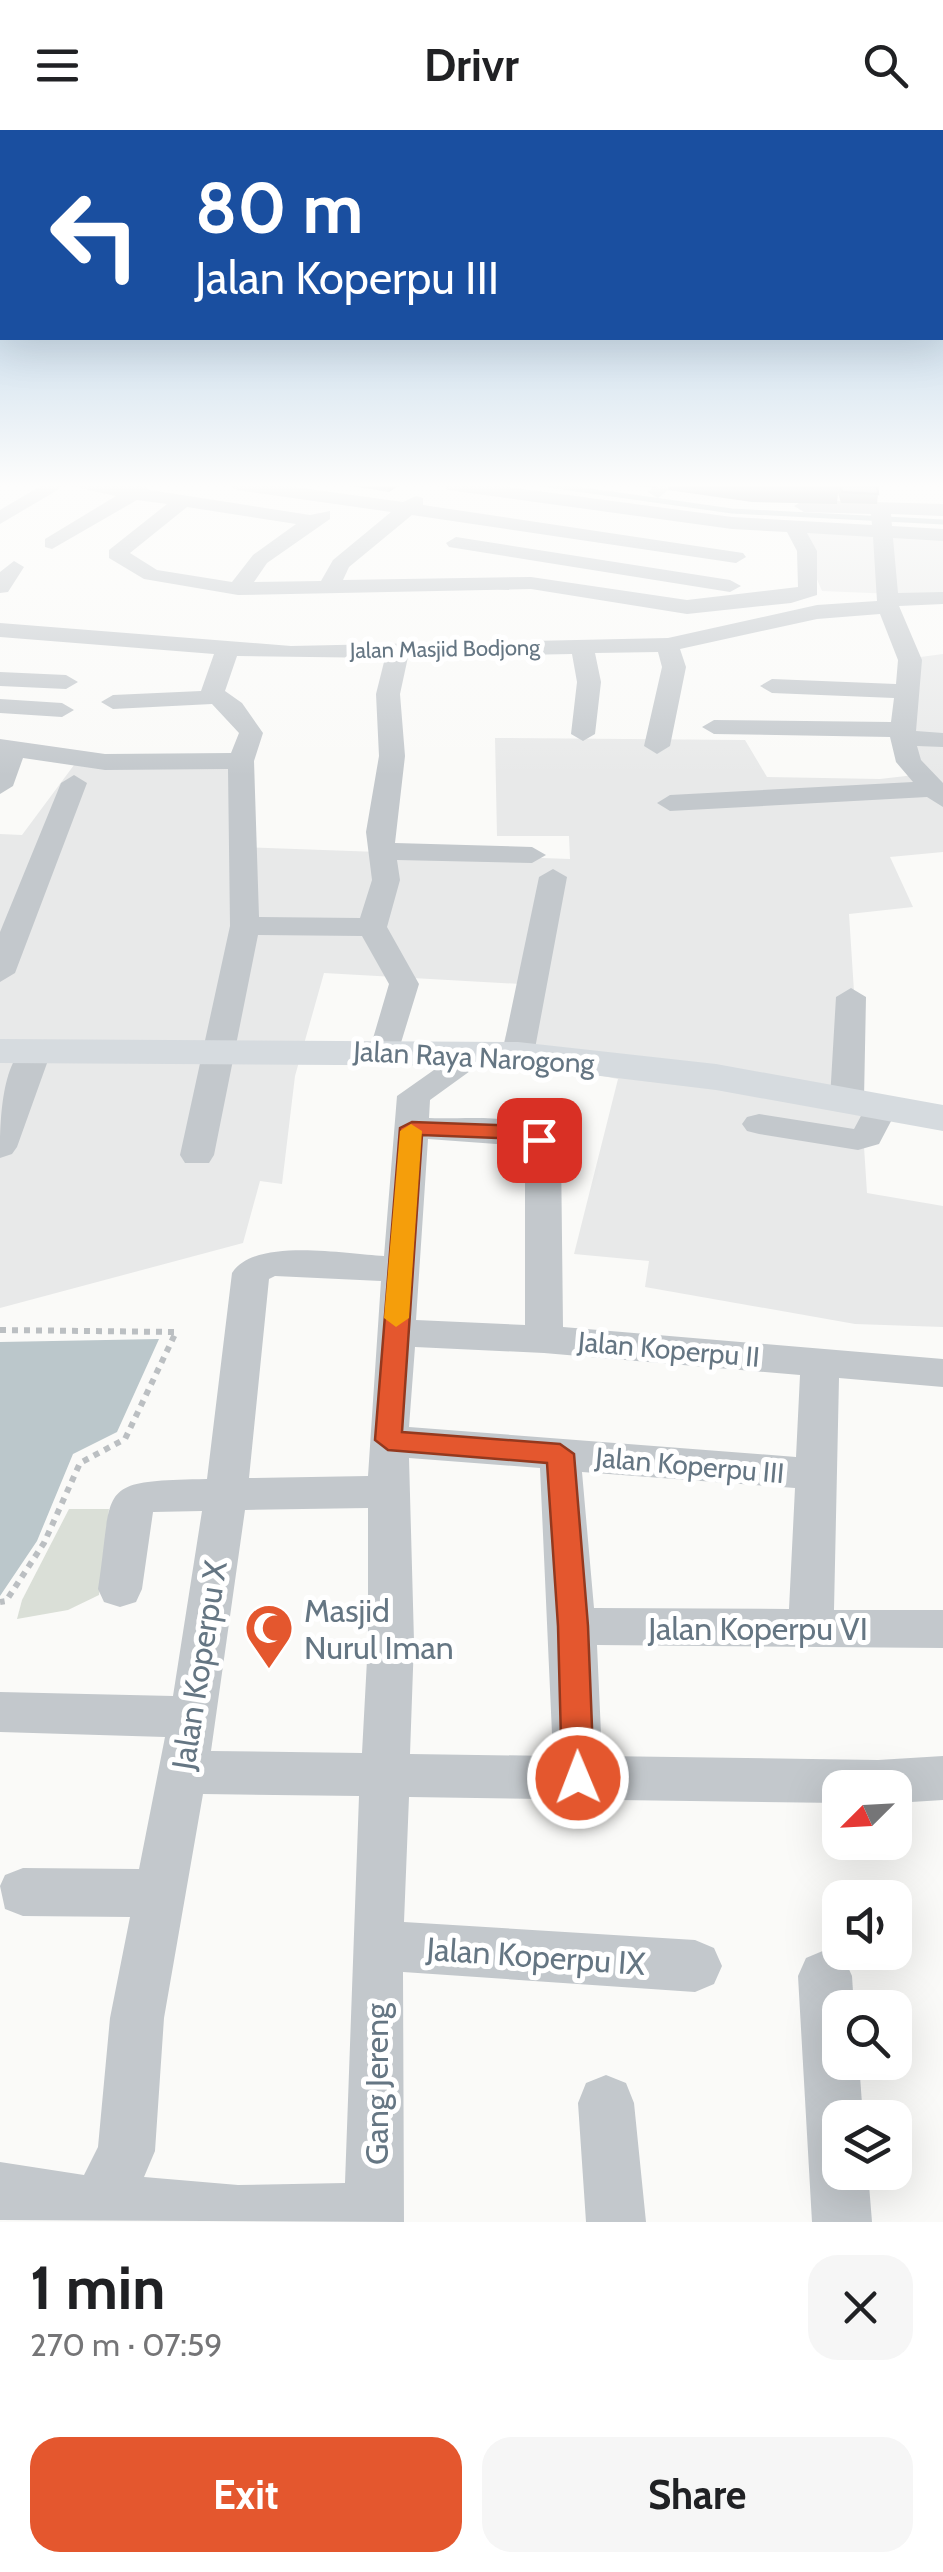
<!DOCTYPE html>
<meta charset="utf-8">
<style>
body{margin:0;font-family:Cabin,sans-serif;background:#f6f6f6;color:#202124;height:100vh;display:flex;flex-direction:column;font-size:38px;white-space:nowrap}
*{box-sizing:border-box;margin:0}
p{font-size:32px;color:#757577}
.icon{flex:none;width:55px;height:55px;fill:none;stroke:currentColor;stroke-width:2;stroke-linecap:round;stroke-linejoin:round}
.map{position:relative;height:2092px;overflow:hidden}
.side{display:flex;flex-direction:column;background:#fff;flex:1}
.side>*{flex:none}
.banner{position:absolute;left:0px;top:0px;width:945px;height:210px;box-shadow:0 10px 40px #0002;background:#1a4fa0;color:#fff;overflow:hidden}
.needle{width:65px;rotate:246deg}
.tools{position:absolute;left:822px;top:1640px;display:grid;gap:20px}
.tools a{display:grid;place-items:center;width:90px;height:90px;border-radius:20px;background:#fff;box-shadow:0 10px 40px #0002;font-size:50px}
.pin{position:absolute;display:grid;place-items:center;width:85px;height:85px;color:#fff;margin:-42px;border-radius:20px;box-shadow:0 5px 15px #0006}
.me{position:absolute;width:110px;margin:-55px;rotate:359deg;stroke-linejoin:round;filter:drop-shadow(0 0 8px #0008)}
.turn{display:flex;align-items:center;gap:35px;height:210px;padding:0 30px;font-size:45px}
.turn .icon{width:130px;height:130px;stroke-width:2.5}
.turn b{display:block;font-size:70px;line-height:85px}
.round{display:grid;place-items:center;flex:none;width:105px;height:105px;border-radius:30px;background:#f6f6f6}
.overview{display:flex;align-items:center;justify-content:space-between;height:170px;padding:0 30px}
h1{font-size:60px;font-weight:700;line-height:75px}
.action{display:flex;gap:20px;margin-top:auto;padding:20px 30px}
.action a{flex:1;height:115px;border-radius:30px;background:#e4572e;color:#fff;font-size:40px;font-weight:700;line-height:115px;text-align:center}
.action a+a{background:#f6f6f6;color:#202124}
header{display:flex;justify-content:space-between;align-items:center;height:130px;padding:0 30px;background:#fff;font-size:45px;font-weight:700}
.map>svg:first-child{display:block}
.built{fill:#e8e9e9}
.green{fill:#dadfd7}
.water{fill:#bbc7cb}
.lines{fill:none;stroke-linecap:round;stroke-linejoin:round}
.stream{stroke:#bbc7cb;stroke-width:5}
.path{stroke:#bbbfc2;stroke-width:6;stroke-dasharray:6 6;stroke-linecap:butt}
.minor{fill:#c3c8cc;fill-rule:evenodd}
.major{fill:#d6dbdf;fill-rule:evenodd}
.wall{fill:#929a9f}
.shaded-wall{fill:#777d82}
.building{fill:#aab3b9;stroke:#777d82;stroke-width:2.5}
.route{fill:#e4572e;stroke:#94391e;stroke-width:2.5}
.slow{fill:#f59e0b}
.labels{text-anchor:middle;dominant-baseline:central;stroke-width:10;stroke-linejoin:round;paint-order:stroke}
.far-street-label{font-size:22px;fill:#657683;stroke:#fff}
.street-label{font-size:28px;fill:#657683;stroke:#fff}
.near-poi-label{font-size:32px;fill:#657683;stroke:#fff;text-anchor:start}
.near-street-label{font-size:32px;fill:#657683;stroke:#fff}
</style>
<header><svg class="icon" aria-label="menu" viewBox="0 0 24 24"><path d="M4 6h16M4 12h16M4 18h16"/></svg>Drivr<svg class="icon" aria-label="search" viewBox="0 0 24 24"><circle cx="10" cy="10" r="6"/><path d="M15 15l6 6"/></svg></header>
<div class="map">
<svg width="943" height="2092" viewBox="0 0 943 2092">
<rect width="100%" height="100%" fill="#fafaf8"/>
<path class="built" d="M796,400L943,406V466L822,461Z
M943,524V722L890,727L913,777L849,784L867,1063L943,1076V1197L855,1194L645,1157L649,1131L574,1124L618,949L540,934L497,935L521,854L324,843L295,946L282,1054L260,1051L243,1113L0,1178V704L22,705L74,635L228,632L243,717L570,729L569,706H497L495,608L745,610L767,647L880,649L923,644L909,613L913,528Z"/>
<path class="green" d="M69,1379H109L99,1465L68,1480L17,1489L22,1470Z"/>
<path class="water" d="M159,1209L117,1302L73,1324L37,1411L0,1466V1212Z"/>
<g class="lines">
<path class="stream" d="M541,354L732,381L943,392"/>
<path class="path" d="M0,1200L176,1202L125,1309L80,1333L44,1413L6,1471L0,1472"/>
<path class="minor" d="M44,354H142L150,360L310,385L330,381V389L267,433L254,452L321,451L333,430L391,382L237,360L228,354H273L403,372L416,366L423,368V375L743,423L746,427L736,433L412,385L349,437L343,450L531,447L687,470L798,457L797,421L787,402L732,399L448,360L439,354H486L732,387L872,395L871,384L804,382L794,376L804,370L943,374V386L891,384L892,396L943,399V411L893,408L898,463L943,462V474L899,476L922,530L916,601L943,603V617L917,616L921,630L943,653V677L927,667L670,681L657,673L670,665L913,652L896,632L890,607L714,604L702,597L714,590L891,592L894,568L772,563L760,556L772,549L896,554L898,530L880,484L817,489L680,519L686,537L670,616L657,624L644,616L662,537L658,522L595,523L601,552L595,604L583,611L571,604L577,552L572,524L408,527L400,564L405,626L395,713L532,717L546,725L532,733L397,730L400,750L387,797L419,854L396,929L385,932L369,922L389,854L362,806L258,805L214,1025L209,1033H185L180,1025L230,796L228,639L105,640L23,628L13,656L0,664V609L105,624L231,623L239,603L212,574L113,579L101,572L113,565L201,561L214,524L0,507V493L291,516L668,508L817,475L877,471L873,407L807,403L817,421V465L791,473L687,484L531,459L238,465L144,449L109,428V420L167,374L137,370L52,419L45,417V409L116,366L66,355L0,394V380ZM187,377L296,394L253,425L232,452L157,440L130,423ZM237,526L385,528L376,564L379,626L366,702L372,750L360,788L259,787L254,631L263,603L242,573L225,561Z
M656,354H676L658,368L648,362Z
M456,407L730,450L741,456L730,462L449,417L446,413Z
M14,431L24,437L8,462L0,463V442Z
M0,542L66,545L78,552L66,559L0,556Z
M0,569L62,573L74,580L62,587L0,583Z
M74,645L87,653L15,843L0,852V802L61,653Z
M553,739L567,747L534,924L518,934L502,924L539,747Z
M851,858L866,867L864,969L859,976H835L830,969L836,867Z
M35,912L51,922L17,1017L12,1024L0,1028C0,997 0,921 35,912Z
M479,913L495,923L430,970L429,988C471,990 541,978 561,1021L563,1197L943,1229V1257L839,1248L834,1480H943V1518L597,1515L602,1626L878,1630L943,1626V1670L895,1673V1658H840V1673L409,1667L404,1792L695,1810L714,1818L722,1836L714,1854L695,1862L403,1842L404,2092L0,2090V2032L84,2045L98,2017L110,1888L130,1787L23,1786L5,1779L0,1756L5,1745L23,1738L139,1739L165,1607L0,1602V1562L173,1566L202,1381L153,1382L142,1459L136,1472L120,1477L104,1472L98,1459C114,1355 94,1351 207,1349L232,1143C255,1107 345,1124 384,1126L397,966L468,916ZM428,1009L525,1016V1195L416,1190ZM275,1146L381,1151L368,1346L249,1348L269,1149ZM415,1217L544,1223L800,1245L796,1327L409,1297ZM409,1328L540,1338L553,1626L410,1624L414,1511ZM582,1342L795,1358L789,1479L594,1478ZM368,1378V1511L362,1623L211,1621L245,1380ZM203,1664L359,1666L345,2053L238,2055L144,2047L155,2021L164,1888Z
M882,966L894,969L899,976L879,1014L858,1020L759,1004L747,1001L742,994L747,987L759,984L854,999L870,969Z
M825,1820L844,1828L852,1846L854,1878H840V1932H859L863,1988H840V2042H868L872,2092H812L798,1846L806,1828Z
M606,1945L626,1953L634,1973L646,2092H586L578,1973L586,1953Z"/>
<path class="major" d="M0,909L518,912L716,934L943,975V1001L716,960L518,936L0,933Z"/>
</g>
<path class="wall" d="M345,354H401L389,362L345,355Z
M620,354H660L655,358Z
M668,354H877L878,364L877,374L841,373L838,363L837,374L752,372L668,360Z"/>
<path class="shaded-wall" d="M388,354H401L389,362Z"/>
<path class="building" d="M840,354H877L878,364L842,362Z"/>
<linearGradient id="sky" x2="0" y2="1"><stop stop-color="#96bcdc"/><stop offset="0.55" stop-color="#fdfdfc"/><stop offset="1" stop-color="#fdfdfc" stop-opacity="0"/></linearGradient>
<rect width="943" height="646" fill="url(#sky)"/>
<path class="route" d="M412,992L527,996L550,1010L539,1017L522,1009L422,1005L402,1302L560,1314L574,1324L588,1496L594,1648L589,1657L578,1661L567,1657L562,1648L558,1496L547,1333L388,1320L375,1310L400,998Z"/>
<path class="slow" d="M411,994L422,1001L409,1188L396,1197L384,1188L400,1001Z"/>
<defs>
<g id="mosque-pin" transform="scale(2.5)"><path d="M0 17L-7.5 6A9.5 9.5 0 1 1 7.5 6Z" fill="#e4572e" stroke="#fff"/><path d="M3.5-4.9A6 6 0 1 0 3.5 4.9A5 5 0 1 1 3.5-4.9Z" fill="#fff"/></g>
</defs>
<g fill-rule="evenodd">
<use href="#mosque-pin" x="269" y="1498"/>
</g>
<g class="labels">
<g class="far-street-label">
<text transform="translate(445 519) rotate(-1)">Jalan Masjid Bodjong</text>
</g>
<g class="street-label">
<text transform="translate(474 927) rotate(3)">Jalan Raya Narogong</text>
<text transform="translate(669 1219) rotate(5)">Jalan Koperpu II</text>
<text transform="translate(690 1335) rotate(5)">Jalan Koperpu III</text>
</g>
<g class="near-poi-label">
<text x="304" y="1480">Masjid<tspan x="304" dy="37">Nurul Iman</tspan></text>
</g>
<g class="near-street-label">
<text x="758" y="1498">Jalan Koperpu VI</text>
<text transform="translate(199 1535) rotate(-81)">Jalan Koperpu X</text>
<text transform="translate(536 1826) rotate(4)">Jalan Koperpu IX</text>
<text transform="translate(376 1954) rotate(-90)">Gang Jereng</text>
</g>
</g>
</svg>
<div class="tools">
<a><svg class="needle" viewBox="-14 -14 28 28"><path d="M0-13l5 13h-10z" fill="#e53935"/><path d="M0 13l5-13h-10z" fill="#757577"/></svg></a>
<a><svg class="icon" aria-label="sound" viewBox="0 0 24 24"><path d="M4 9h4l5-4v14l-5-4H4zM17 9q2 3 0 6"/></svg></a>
<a><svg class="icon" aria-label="search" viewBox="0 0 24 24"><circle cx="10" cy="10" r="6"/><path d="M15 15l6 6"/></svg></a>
<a><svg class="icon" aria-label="layers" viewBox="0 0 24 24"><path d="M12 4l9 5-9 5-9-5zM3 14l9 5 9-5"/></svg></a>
</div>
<div class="pin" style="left:539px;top:1010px;background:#d93025"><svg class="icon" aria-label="arrive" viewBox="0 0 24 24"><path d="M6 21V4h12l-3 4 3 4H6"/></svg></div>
<svg class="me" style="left:578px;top:1648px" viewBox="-20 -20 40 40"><circle r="17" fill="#e4572e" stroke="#fff" stroke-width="3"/><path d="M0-11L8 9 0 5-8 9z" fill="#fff"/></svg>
<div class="banner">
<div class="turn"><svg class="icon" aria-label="left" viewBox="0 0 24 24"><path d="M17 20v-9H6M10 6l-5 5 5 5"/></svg><div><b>80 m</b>Jalan Koperpu III</div></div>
</div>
</div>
<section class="side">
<div class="overview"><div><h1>1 min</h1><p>270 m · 07:59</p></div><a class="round"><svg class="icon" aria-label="close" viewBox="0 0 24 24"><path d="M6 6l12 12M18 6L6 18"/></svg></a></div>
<div class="action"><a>Exit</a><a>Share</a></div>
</section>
